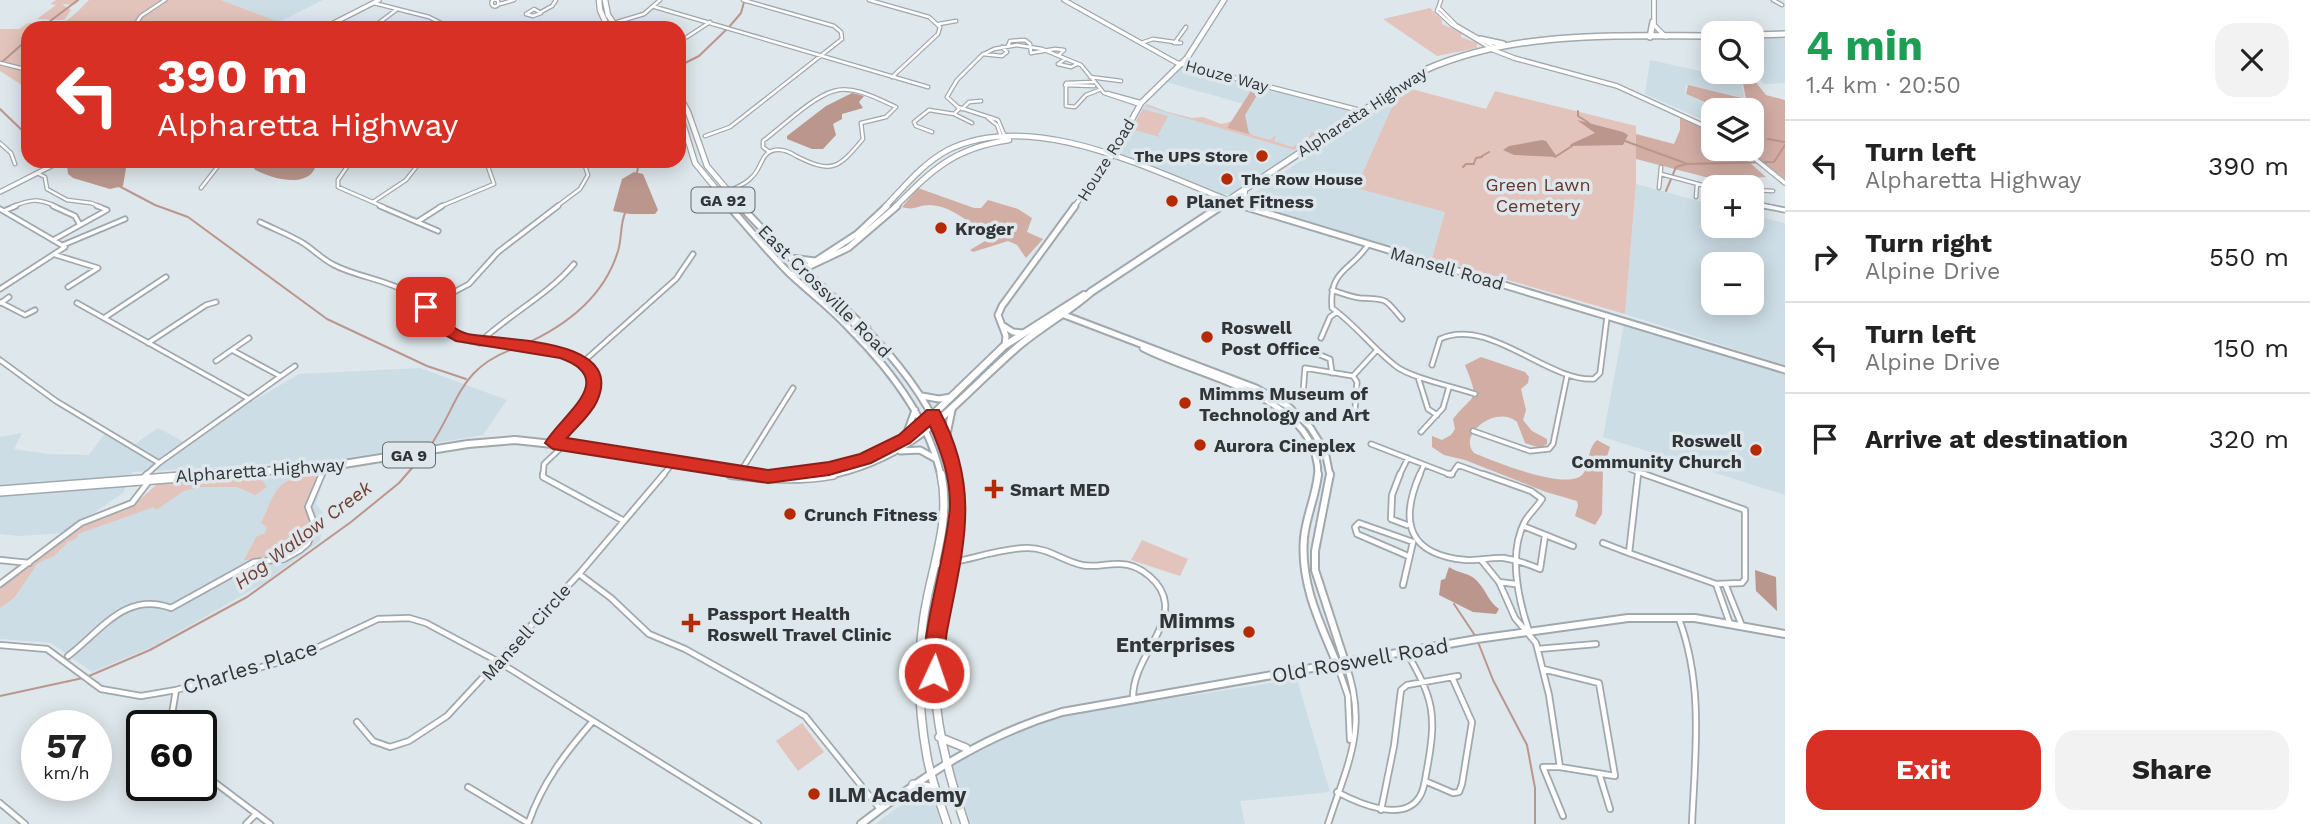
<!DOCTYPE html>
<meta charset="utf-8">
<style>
body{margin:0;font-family:"Work Sans",sans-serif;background:#f2f2f2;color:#222;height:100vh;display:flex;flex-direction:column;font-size:26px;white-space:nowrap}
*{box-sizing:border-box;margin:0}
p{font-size:23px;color:#767676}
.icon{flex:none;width:38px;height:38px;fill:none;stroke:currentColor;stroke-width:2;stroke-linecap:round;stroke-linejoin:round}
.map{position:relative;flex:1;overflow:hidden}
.details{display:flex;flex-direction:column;background:#fff;width:525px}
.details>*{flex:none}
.top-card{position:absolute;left:21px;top:21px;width:665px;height:147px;border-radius:21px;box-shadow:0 4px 18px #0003;background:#d93025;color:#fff;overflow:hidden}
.controls{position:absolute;left:1701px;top:21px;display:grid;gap:14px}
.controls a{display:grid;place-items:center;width:63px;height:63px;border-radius:14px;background:#fff;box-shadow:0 4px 18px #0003;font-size:35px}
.speed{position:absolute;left:21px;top:710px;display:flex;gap:14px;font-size:35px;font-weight:700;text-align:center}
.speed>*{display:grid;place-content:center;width:91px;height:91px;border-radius:50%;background:#fff;box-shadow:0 4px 18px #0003;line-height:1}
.speed small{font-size:18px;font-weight:400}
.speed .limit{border:4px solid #111;border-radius:10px;background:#fff;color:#111}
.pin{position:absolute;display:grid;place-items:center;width:60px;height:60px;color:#fff;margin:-30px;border-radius:14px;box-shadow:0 4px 10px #0006}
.me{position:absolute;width:77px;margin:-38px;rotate:3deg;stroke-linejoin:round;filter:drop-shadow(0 0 5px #0008)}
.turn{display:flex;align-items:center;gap:24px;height:147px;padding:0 21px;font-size:32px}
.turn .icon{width:91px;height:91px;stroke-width:2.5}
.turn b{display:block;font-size:49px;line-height:60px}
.round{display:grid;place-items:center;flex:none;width:74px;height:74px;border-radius:21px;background:#f2f2f2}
.overview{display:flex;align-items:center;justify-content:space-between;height:119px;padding:0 21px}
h1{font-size:42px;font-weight:700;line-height:52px;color:#1e9e55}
.primary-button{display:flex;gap:14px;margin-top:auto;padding:14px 21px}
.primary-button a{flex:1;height:80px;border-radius:21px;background:#d93025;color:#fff;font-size:28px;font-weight:700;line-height:80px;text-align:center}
.primary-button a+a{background:#f2f2f2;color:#222}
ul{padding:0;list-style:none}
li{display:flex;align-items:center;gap:21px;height:91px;padding:0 21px;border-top:2px solid #e0e0e0}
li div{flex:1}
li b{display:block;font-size:26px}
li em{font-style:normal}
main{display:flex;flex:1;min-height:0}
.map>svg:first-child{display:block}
.built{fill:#cddde5;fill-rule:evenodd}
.green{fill:#e3c4bc}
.forest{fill:#d2ada4}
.water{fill:#ba968d}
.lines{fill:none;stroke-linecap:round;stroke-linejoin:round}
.stream{stroke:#ba968d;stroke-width:2}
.street-far2-casing{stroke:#a1a8ad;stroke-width:5}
.street-far1-casing{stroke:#a1a8ad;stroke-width:7}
.street-casing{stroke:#a1a8ad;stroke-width:8}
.secondary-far2-casing{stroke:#a1a8ad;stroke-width:6}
.secondary-far1-casing{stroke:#a1a8ad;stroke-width:9}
.secondary-casing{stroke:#a1a8ad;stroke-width:10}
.primary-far2-casing{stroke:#a1a8ad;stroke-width:7}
.primary-far1-casing{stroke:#a1a8ad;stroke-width:9}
.primary-casing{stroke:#a1a8ad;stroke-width:10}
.highway-far2-casing{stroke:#a1a8ad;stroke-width:8}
.highway-far1-casing{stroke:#a1a8ad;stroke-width:10}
.highway-casing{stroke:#a1a8ad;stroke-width:12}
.street-far2{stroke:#fff;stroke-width:2.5}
.street-far1{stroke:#fff;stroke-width:3.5}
.street{stroke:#fff;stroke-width:4.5}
.secondary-far2{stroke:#fff;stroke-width:3.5}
.secondary-far1{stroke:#fff;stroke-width:5}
.secondary{stroke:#fff;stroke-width:6}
.primary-far2{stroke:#fff;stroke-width:4.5}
.primary-far1{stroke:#fff;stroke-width:5}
.primary{stroke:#fff;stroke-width:7}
.highway-far2{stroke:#fff;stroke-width:5}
.highway-far1{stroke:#fff;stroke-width:6}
.highway{stroke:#fff;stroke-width:9}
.route{fill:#d93025;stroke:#8d1f18;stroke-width:2}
.poi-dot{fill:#b52a01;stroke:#dee7eb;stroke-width:2.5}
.labels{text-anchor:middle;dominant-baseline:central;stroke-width:7;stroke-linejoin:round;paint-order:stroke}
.far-street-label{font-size:16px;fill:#323537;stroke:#dee7eb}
.far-poi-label{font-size:16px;font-weight:bold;fill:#323537;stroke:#dee7eb;text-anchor:end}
.shield{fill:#dee7eb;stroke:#666a6d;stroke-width:2}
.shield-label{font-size:16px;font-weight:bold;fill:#323537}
.park-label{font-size:18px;fill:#673429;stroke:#dee7eb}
.poi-label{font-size:18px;font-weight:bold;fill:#323537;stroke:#dee7eb;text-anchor:start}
.street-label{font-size:18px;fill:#323537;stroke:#dee7eb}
.water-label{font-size:19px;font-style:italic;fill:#723f32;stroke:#dee7eb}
.near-poi-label{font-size:21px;font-weight:bold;fill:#323537;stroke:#dee7eb;text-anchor:end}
.near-street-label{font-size:21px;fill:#323537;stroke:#dee7eb}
</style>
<main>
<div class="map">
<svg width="1785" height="824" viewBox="0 0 1785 824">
<rect width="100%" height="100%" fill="#dee7eb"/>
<path class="built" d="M221,0H323L279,22Z
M1782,37L1785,40V83L1765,84L1751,72L1740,73L1744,98L1686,85L1685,94L1723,110H1713V124L1645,94L1650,60L1732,78L1733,72H1752V38Z
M1183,67L1348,110L1352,113L1230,194H1220L1119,155L1144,105L1229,129L1244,104L1166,82Z
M1395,95L1445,212L1432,258L1322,228L1252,203L1247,198Z
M1636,184L1713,205V226H1752V215L1785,223V365L1625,314ZM1713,264H1752V303H1713Z
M1624,324L1785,374V495L1603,437Z
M420,368L507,400L483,435L336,460L133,472L123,493L64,533L19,536L0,534V437L22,433L14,449L48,454L89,455L108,429L135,444L158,428L184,442L299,374Z
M325,474L316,504L325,516L320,541L264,583L152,647L92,672L51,643L0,639V588L85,526L137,505L153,488Z
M1297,679L1330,792L1240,801L1245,824H971L952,767L956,762L996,740L1065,715Z
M923,789L931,793L941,824H875Z"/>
<path class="green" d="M56,0H80L74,5L62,4L71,10L64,20L37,19L56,5L50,4Z
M89,0H221L295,28H28V89L0,71V29H19L28,23C64,27 63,26 89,0Z
M1430,8L1442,20V24L1461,33V37L1477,43V48L1437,56L1383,19Z
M1408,88L1486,109L1495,91L1636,126V184L1625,314L1432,258L1445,212L1356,188L1397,96Z
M1147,104L1167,112L1192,118L1203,117L1221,124L1233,121L1227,128L1249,132L1252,135L1270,140L1276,135L1274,141L1292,147L1311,135L1310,133H1314L1311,132L1316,133L1294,150L1145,106Z
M1143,109L1168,116L1158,135L1160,137L1131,129Z
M316,475L320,477L305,510C323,534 298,557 273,560C263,561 253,560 244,560L256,537L265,533L267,527L261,523C277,489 275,478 316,475Z
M225,479H261L267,487L255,495L237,487H200L184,491L156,510L154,507L78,534L77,538L68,542L54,556L38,563L14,598L0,608V585L81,526L132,507L158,483Z
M1142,540L1188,559L1180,576L1131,560Z
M802,723L824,752L798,771L776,741Z"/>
<path class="forest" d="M1741,73L1750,75L1766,95L1785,100V179L1747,149H1752V110H1724L1686,94L1688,85L1746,99Z
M1254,86L1262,87L1245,115L1249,134L1227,128Z
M1680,116L1713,133V149H1734L1766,177L1717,180L1636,159V134L1674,144L1680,130Z
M918,188L974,208H981L988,200L1018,209L1032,218L1027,232L1043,239L1026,258L1017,245L1008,241L973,252L970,250L990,238C972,225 953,206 930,205C917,205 916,211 902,207Z
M1481,357L1525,372L1529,377L1528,383L1521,389L1526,410L1523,420L1532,431L1547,439V444L1540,448L1525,443L1517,422C1497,404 1457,434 1474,453C1493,461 1568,492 1583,474C1591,464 1586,450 1597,440L1610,447L1603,470L1602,514L1595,525L1575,516L1578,506L1577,501L1546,492L1465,460L1444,455L1432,447V436L1442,440L1451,435L1455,429L1453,419C1475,392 1480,403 1465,365Z"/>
<path class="water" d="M852,93L864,96L859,102L863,108L842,114V119L833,124L836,135L823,149H812L787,139V136L826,106Z
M1577,120L1623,132L1628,135L1623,145L1570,146L1571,144L1595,133Z
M1542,140L1546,141L1557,157L1514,155L1503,150L1509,146Z
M76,161H111L126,168L123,186L110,189L73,178L68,174L67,165Z
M257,161H308L315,168C306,189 269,178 254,169Z
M634,172L643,174L658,210L655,214H630L613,211L622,179Z
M1449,567C1459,574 1470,572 1478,582C1487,592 1488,601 1499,609L1496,614L1473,612L1439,595L1441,580L1445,579Z
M1755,570L1776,577L1777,611L1756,591Z"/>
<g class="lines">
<path class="stream" d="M729,27L741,13L744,2
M41,28L78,0
M2,62L28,39
M679,66L699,56L727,29
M0,109L28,136
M1578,111V116L1589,123
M1768,139L1785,142
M1625,141L1685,163
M1482,156L1489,152
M1555,157L1572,146
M1474,163L1476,158L1482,157
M1463,167L1466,164H1474
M637,172L638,168
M119,186L155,205L188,217L327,319L427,366L466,379
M1666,191L1676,167L1686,164L1774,162L1785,145
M523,345C566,326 604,297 618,251C622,238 620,225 625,213
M429,448C461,401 457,368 518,347
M1454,604L1476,637L1493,680L1527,745L1535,788V824
M89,676L150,650L247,597L351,522L399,483L425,453
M0,696L83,678"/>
<g class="street-far2-casing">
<path id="street-far2" d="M491.5 3a3.5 3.5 0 1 1 7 0a3.5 3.5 0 1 1-7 0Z
M869,0L929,17L940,27L938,34L892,77
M1441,0L1437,11L1452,25L1490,48
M1773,0L1782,5
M374,3L429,17L451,28
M500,4L514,0
M655,7L928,87
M1439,8L1456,25L1494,47
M534,9L541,13L533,16L526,14Z
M541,12L552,6L556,0
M614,23L644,14L660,0
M939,24L956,21
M133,28L141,16L165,0
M372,28L396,10
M687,37L710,22
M1176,41L1186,27
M1141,43L1153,39L1181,43H1174
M1008,46L1010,41L1025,40L1030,44L1031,53L1055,49L1064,50L1059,55
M983,54L1002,56L1007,52L1002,47
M1065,59L1058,64L1071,67L1077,64
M0,63L28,70
M1090,77L1121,81
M1093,82L1066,83V106L1075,107L1086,95L1099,90
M1065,85L1094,86
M1107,93L1140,102
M960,108L954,114L972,123
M962,109L969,102L981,101
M988,118L997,125L1001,136
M932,132L916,126L914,122L929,110L954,114
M705,136L730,127L842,39L841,32L834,26L743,0
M1006,139L998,120L958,107L947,97L957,80L982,55L994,49L1017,45L1042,49L1081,65L1104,93L1140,105
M0,143L11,153L15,164
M351,161L338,180V187L384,207
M37,173L45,177L47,189L67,200L91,203L101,207
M1661,174L1713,188
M201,188L222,161
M1659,188L1661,167
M1752,190L1773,191
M729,191C737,187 746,184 752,177C762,168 761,152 775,150C782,149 790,152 796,156C832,174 838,169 863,139L861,123L886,117L896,107C878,99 854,85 834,91C812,97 782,127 763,141V147L768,151
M1696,197L1697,184
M373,202L406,180L421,161
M1752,203L1772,207
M12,207C30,199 39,198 57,207
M439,207L494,184L486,161
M556,207L580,189L588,175L585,166L576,161"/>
</g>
<g class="street-far1-casing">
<path id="street-far1" d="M53,206L75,216L80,225L107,210L97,206
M380,206L438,231
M1764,206L1785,210
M0,209L65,247L0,289
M4,211L16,206
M260,222C274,229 290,235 303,243C314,250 322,259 334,265C357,277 385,279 409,293C432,307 442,334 471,341C502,349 574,340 591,372C605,399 569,427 553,443
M417,222L442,206
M55,239L80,225
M63,245L125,219
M1368,245C1350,272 1329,269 1332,308C1356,325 1373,349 1397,367C1412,378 1455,387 1475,394
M56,255L98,268L68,287
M1332,290C1341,293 1351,297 1360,298C1387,300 1383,296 1402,319
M0,302L25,315L35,310
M1,303L9,297
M77,303L249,399
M426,307L469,284L498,252L558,206
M104,318L166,277
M1321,338L1330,317L1337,312
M148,343L206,305L216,302
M479,343C509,314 547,296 574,264
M232,350L280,376
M1308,350L1330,359L1332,373
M0,360L56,401L159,463
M216,361L249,338
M583,362L676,279L693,254
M1432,365L1440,339C1488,316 1548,382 1594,379L1600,373L1607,317
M1353,376L1357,382L1355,409
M1418,377L1428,409L1437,415
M1303,393L1305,368L1353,376L1377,350
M1473,431L1530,451L1549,449L1553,444L1567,376
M1421,432L1443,408L1449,387
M1371,444L1451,475L1458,465L1488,476
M1612,462L1638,472
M739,474L793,388
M145,476L159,463L295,366
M321,476L322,473
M543,476L544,464L564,445
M662,476L673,463
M1399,476L1408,458
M1419,476L1424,465
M1638,476V472L1649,476"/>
</g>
<g class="street-casing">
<path id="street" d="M543,474V477L624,521
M1400,474L1392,495L1391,519L1407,525
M1420,474C1399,522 1408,555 1466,560C1479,561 1491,557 1504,558C1517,560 1528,564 1540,569L1545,536
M1448,474H1452
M1483,474L1531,491L1542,499C1537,507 1530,513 1525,521C1508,553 1518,599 1529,631
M1638,474L1629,553L1716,584L1742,583L1745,579V510L1644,474
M144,477L147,474
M1523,526L1573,546
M1603,543L1629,553
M1408,556L1357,534L1355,527L1359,523L1413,542
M0,560L29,563
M1482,561L1499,582L1515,618L1536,643L1549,695L1560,767
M936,565C966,562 995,549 1026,548C1047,547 1063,561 1082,565C1095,568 1107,563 1120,564C1140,564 1163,583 1165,603C1168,633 1132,662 1133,699
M579,574L611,598L649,634L685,649L805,716L880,809
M1499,582L1515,584
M0,584L81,523L132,503L149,481
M1716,584L1730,624
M1403,585L1413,542
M1726,586L1742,626
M1679,619C1704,686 1695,754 1692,824
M0,645L47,649L101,689L141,696L176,690L295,658L378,619L409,618L426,623L499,662L758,824
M1538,649L1596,644
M68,656C101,631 125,591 171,608L254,562L284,559L300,550L308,543L315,526L308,507L322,474
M1337,664L1348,696L1350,740
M1543,669L1599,683L1615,776L1560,767H1543L1563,816
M357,722L373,741L390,747L409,741L447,716L579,574L664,474
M170,726L176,690
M201,772L270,824
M1599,773L1610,809
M1425,781L1453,793L1459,792L1462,784L1472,722L1452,677
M468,787L528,823
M1337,792C1358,803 1404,824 1420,796C1425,788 1425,778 1427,769C1437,714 1434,700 1406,651
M0,803L25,824
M1381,810L1394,746L1401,690L1407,685L1458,676
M246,824L256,814
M528,824C542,783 565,753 593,721
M1328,824C1348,762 1369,727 1345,662"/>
</g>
<g class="secondary-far2-casing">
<path id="secondary-far2" d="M1064,0L1177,63L1362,111
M1654,0V25L1666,37
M324,28L379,0
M1491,49L1514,58L1617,86L1713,130
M1743,149L1785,183
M1245,191V201L1255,207
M0,192L61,161
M1230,201L1249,207
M1074,207L1111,157"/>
</g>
<g class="secondary-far1-casing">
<path id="secondary-far1" d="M1243,206L1785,370
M1252,206L1256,208
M1059,313L1256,388L1289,407L1310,427L1325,451L1330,476
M1002,325L1013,332L1023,333
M1005,345L1006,336L998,315L1002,306L1075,206
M1143,348C1200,378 1319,395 1318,476"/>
</g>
<g class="secondary-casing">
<path id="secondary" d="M1318,474C1316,496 1306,516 1304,538C1300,584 1320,623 1337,664
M1330,474L1315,551V570L1345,662
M861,824C926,774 983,736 1062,712L1477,639L1628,618H1695L1785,634"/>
</g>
<g class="primary-far2-casing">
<path id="primary-far2" d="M599,0L600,10L608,28
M605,0L608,15L617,28
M679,95L688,112L707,166L742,207
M679,111L695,163L731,207
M1111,157L1141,103L1187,58L1224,0
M885,207C904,187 923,163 948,150C1033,108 1150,170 1230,201
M895,207C933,169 954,148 1009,140"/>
</g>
<g class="primary-far1-casing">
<path id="primary-far1" d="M729,206C749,229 768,252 790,274C809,292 831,308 849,328C889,368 929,420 941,476
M741,206C817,293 926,357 956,476
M791,258L815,261
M802,270L857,234L887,206
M791,275L848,248L897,206
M831,305L857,326L867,328
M922,396L939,399L951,397
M905,438L915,410
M946,439L952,410
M900,451L920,450L936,459"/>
</g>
<g class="primary-casing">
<path id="primary" d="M941,474C952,526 929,572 923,623C917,667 919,713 927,757C931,779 940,802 947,824
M955,474C968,524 946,574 938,623C927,692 943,759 965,824
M939,737L966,748
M913,784L935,788"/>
</g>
<g class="highway-far2-casing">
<path id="highway-far2" d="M1752,35L1785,34
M1650,37L1653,22
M1480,39L1503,44
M1218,207L1425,70C1516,30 1616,36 1713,36"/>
</g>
<g class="highway-far1-casing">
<path id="highway-far1" d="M1091,292L1221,206
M783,475L853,463L896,444L919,428L1004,346L1084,295
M191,476L325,467L468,444L515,440L599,449L748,476
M824,476C918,458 953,402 1021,344C1043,326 1068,312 1090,293"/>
</g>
<g class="highway-casing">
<path id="highway" d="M731,474C766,478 799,480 833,474
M783,475L789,474
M0,491L219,474"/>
</g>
<use href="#street-far2" class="street-far2"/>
<use href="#street-far1" class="street-far1"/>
<use href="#street" class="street"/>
<use href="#secondary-far2" class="secondary-far2"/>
<use href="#secondary-far1" class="secondary-far1"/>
<use href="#secondary" class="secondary"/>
<use href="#primary-far2" class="primary-far2"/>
<use href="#primary-far1" class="primary-far1"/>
<use href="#primary" class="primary"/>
<use href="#highway-far2" class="highway-far2"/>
<use href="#highway-far1" class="highway-far1"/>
<use href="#highway" class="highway"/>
</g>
<path class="route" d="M426,302C440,306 446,329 468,334C503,341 626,337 597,401C591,415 576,427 567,438L768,470L829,462L860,454L899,435L927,410H939C982,490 963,547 947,631C944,647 947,665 941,679L934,682L927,679C914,651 950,545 950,504C950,476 941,451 930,426L910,443L871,463L829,475L768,483L553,449L545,443C561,415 620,379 560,358L456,341L436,330L419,307Z"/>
<g class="poi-dot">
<circle cx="1262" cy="156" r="7"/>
<circle cx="1227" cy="179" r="7"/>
<circle cx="1172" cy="201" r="7"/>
<circle cx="941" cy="228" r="7"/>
<circle cx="1207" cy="337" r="7"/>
<circle cx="1185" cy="403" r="7"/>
<circle cx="1200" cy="445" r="7"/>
<circle cx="1756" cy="450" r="7"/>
<path d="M990.5 478.5h7v7h7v7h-7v7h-7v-7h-7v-7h7z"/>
<circle cx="790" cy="514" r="7"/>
<path d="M687.5 612.5h7v7h7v7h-7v7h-7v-7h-7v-7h7z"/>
<circle cx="1249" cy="632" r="7"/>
<circle cx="814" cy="794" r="7"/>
</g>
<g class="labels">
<g class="far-street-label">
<text transform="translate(1227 76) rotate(15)">Houze Way</text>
<text transform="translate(1362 112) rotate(-33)">Alpharetta Highway</text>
<text transform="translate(1106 160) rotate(-58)">Houze Road</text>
</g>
<g class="far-poi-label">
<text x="1248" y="156">The UPS Store</text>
<text x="1241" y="179" text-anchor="start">The Row House</text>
</g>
<g class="shield">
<rect x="691.5" y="187.5" width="63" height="25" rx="5"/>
<rect x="383" y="442.5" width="52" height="25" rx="5"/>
</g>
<g class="shield-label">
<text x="723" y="200">GA 92</text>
<text x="409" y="455">GA 9</text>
</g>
<g class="park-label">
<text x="1538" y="184">Green Lawn<tspan x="1538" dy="21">Cemetery</tspan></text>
</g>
<g class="poi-label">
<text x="1186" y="201">Planet Fitness</text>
<text x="955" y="228">Kroger</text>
<text x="1221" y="327">Roswell<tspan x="1221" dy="21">Post Office</tspan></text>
<text x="1199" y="393">Mimms Museum of<tspan x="1199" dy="21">Technology and Art</tspan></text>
<text x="1742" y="440" text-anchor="end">Roswell<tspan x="1742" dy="21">Community Church</tspan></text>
<text x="1214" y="445">Aurora Cineplex</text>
<text x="1010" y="489">Smart MED</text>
<text x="804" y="514">Crunch Fitness</text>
<text x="707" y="613">Passport Health<tspan x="707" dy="21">Roswell Travel Clinic</tspan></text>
</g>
<g class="street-label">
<text transform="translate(1447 268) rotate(16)">Mansell Road</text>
<text transform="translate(825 291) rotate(45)">East Crossville Road</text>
<text transform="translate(260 470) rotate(-4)">Alpharetta Highway</text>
<text transform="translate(526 632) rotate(-48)">Mansell Circle</text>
</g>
<g class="water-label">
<text transform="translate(303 535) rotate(-37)">Hog Wallow Creek</text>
</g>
<g class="near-poi-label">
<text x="1235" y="620">Mimms<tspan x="1235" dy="24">Enterprises</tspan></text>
<text x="828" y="794" text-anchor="start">ILM Academy</text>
</g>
<g class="near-street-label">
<text transform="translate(1360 660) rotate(-10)">Old Roswell Road</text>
<text transform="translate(250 667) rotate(-17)">Charles Place</text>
</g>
</g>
</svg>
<div class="controls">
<a><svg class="icon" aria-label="search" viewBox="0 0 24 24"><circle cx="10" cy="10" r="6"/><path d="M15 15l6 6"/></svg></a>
<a><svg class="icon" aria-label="layers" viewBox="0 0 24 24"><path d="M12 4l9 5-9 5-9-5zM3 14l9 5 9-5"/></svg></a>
<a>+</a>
<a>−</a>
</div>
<div class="speed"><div>57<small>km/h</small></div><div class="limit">60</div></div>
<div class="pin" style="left:426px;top:307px;background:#d93025"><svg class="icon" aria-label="arrive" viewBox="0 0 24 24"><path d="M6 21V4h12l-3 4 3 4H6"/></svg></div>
<svg class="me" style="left:934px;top:673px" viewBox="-20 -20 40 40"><circle r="17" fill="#d93025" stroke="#fff" stroke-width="3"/><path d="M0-11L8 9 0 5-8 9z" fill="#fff"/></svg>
<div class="top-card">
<div class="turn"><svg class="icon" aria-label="left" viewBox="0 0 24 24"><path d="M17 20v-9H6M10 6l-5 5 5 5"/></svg><div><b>390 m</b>Alpharetta Highway</div></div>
</div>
</div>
<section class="details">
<div class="overview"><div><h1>4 min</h1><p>1.4 km · 20:50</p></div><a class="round"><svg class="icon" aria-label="close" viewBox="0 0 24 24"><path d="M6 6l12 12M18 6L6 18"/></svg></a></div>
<ul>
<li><svg class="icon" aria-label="left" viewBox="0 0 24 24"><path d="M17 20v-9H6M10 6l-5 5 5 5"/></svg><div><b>Turn left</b><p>Alpharetta Highway</p></div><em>390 m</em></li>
<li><svg class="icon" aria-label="right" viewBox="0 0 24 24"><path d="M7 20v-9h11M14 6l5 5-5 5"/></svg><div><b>Turn right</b><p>Alpine Drive</p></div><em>550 m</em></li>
<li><svg class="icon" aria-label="left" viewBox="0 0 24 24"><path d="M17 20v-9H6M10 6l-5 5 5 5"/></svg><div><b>Turn left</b><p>Alpine Drive</p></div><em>150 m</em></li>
<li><svg class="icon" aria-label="arrive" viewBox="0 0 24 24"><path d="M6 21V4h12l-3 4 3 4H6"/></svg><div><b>Arrive at destination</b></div><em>320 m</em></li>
</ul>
<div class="primary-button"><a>Exit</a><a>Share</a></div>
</section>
</main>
